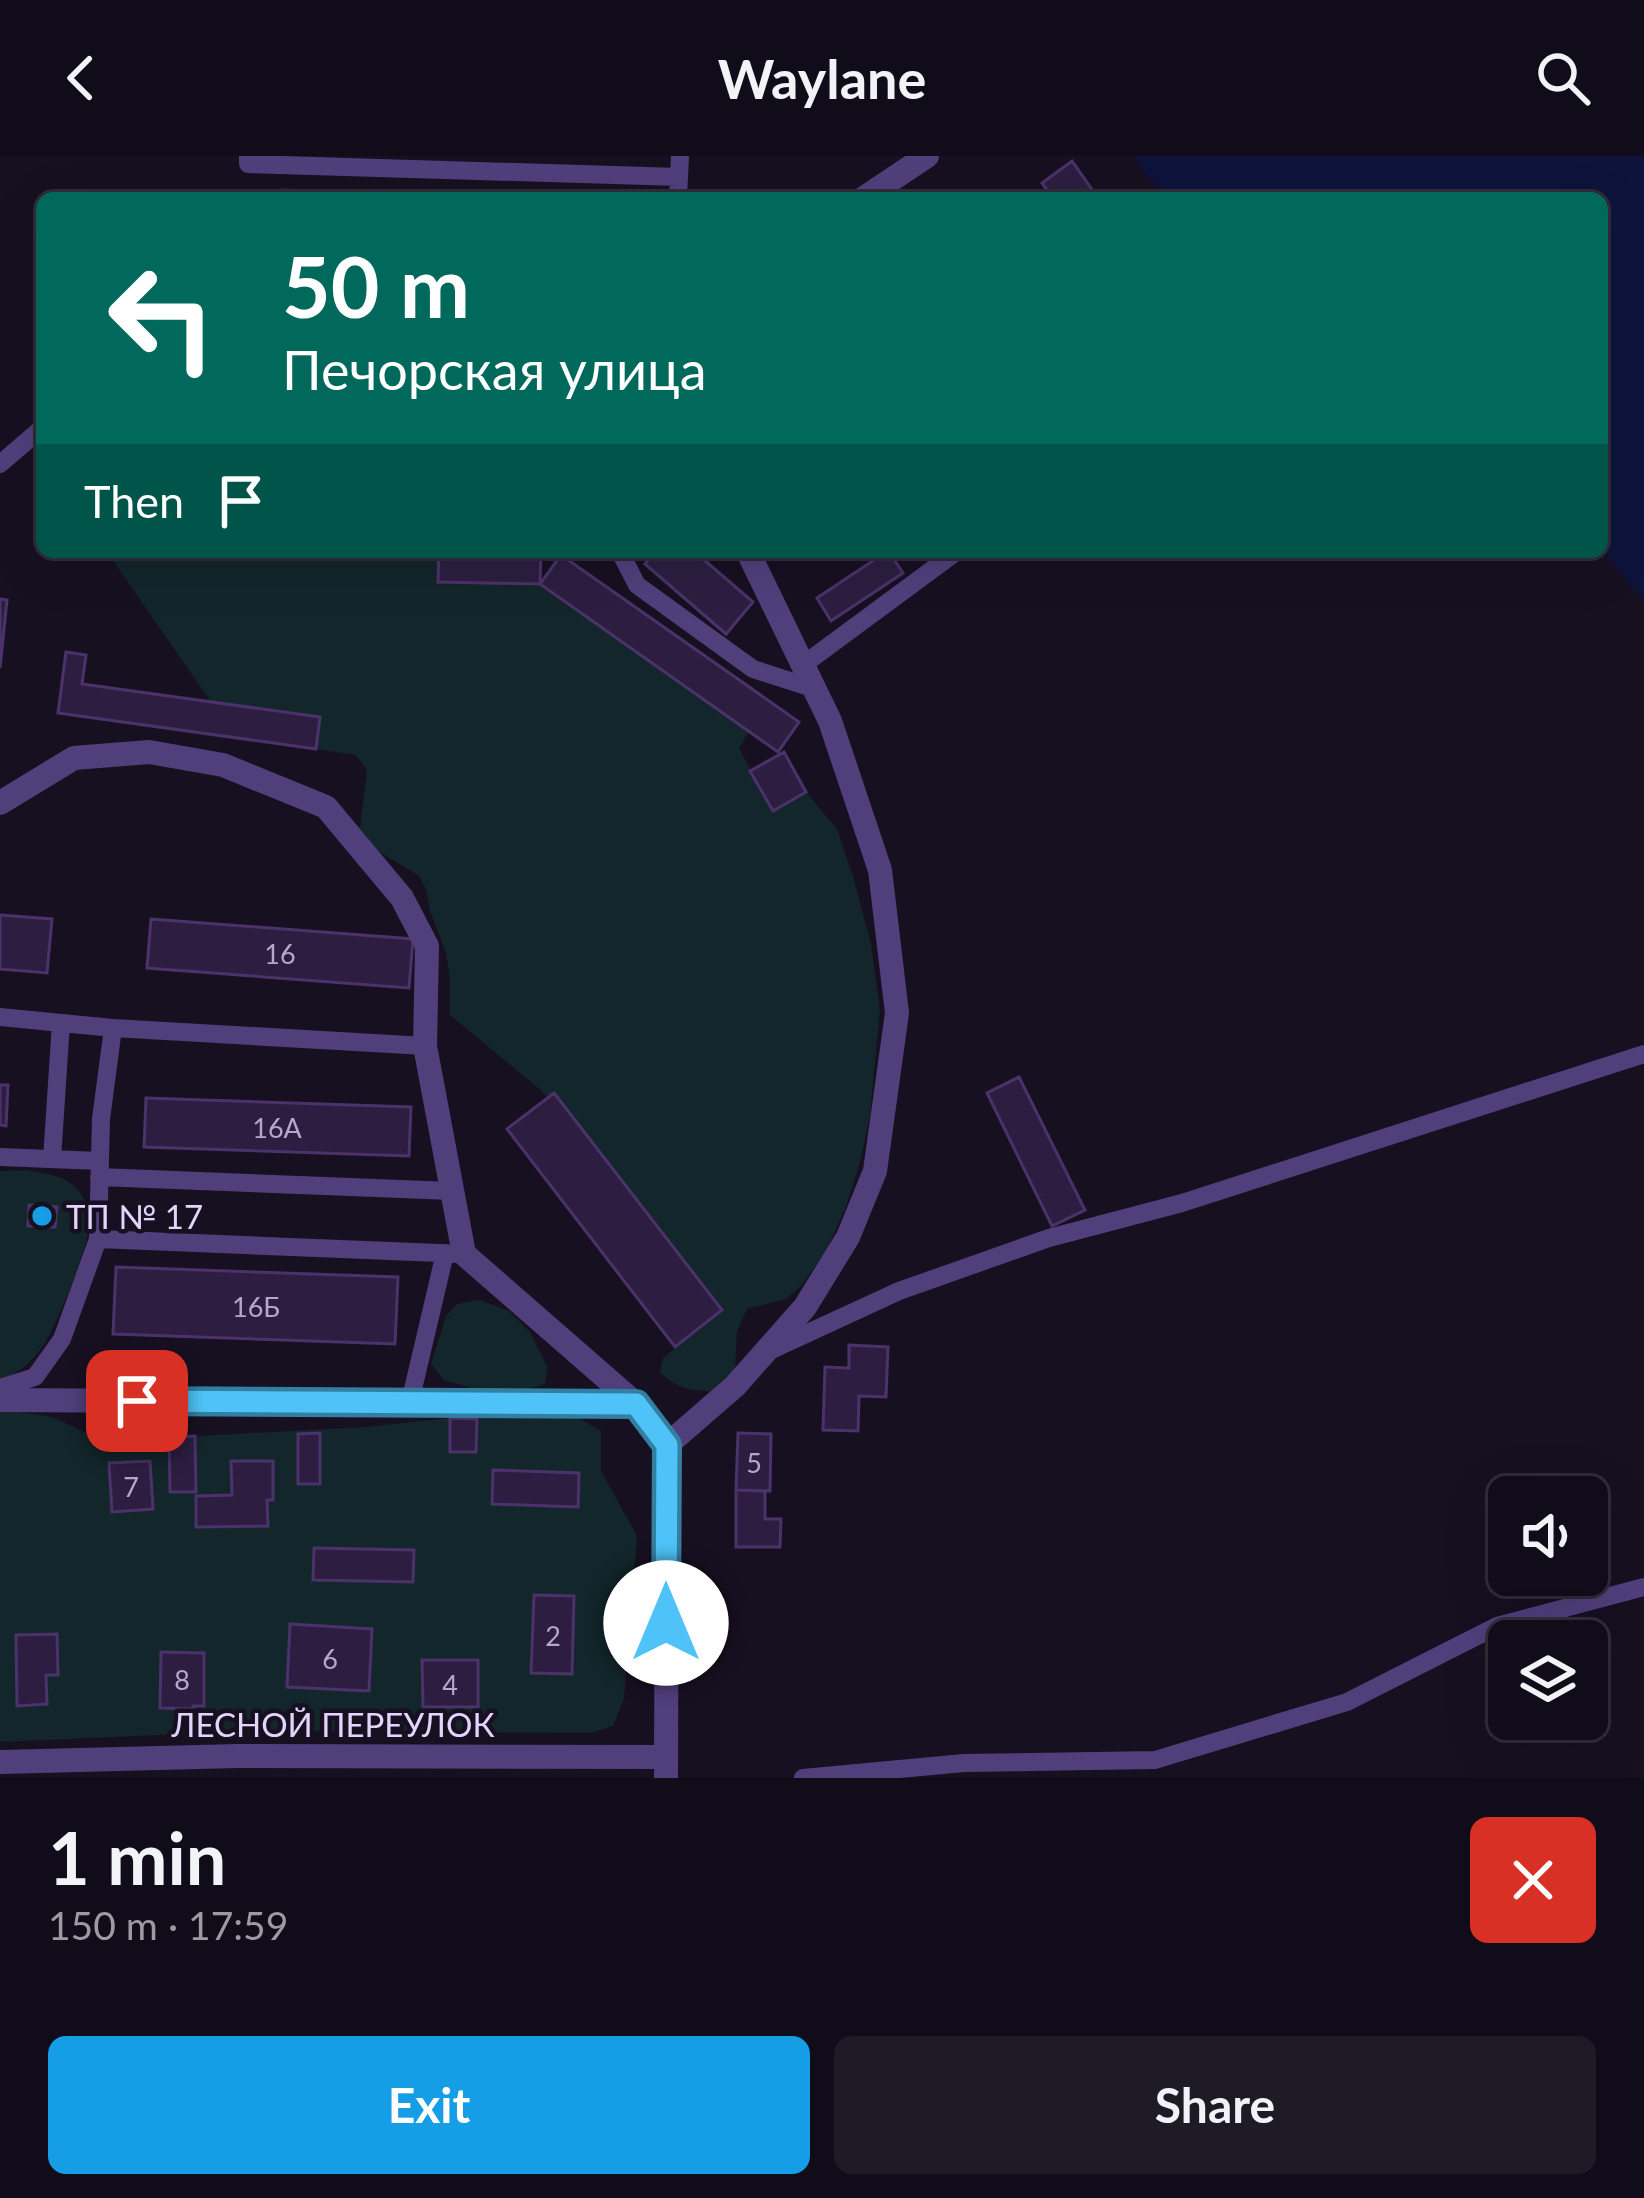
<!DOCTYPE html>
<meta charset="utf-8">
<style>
body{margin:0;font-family:Lato,sans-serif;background:#1e1a26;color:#f1f3f6;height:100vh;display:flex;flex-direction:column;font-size:45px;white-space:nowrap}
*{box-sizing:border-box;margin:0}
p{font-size:39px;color:#9c9ba2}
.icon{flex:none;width:66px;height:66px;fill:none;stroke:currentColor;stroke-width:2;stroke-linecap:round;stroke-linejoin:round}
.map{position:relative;height:1622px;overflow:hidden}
.drawer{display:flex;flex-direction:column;background:#110c19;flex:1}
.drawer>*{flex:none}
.banner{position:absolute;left:36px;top:36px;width:1572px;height:366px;border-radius:18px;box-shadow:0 12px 48px #0002,0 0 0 3px #302c38;background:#00695c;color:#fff;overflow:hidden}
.fabs{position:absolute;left:1488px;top:1320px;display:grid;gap:24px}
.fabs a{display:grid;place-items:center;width:120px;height:120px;border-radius:18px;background:#110c19;box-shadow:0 12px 48px #0002,0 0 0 3px #302c38;font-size:60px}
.pin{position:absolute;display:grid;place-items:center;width:102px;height:102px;color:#fff;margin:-51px;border-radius:24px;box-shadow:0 6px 18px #0006}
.me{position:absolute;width:132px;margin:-66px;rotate:0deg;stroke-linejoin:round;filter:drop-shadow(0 0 9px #0008)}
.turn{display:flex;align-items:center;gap:42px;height:252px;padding:0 48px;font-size:54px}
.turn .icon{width:156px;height:156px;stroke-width:2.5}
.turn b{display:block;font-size:84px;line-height:102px}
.then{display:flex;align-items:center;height:114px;padding:0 48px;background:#0003;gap:24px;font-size:45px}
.round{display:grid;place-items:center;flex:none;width:126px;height:126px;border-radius:18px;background:#1e1a26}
.head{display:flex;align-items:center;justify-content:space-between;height:204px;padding:0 48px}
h1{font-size:72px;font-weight:700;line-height:90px}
.button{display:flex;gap:24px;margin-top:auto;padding:24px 48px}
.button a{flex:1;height:138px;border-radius:18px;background:#159de6;color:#fff;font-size:48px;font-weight:700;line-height:138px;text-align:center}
.button a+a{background:#1e1a26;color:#f1f3f6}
header{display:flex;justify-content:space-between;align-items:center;height:156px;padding:0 48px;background:#110c19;font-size:54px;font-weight:700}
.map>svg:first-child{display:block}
.green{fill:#13262b}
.water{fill:#0e133c}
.building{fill:#2d1e41;stroke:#4b326a;stroke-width:3}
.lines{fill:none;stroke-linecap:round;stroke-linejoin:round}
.lane{stroke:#513f7c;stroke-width:18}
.street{stroke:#513f7c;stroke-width:24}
.route-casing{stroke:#337fa1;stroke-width:30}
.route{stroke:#4fc3f7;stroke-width:21}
.poi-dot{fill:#159de6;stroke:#171021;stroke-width:4.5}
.labels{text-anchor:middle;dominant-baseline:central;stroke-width:9;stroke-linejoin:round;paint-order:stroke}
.number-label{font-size:27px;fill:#b5a6cc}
.poi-label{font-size:33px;fill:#e2d4fb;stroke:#171021;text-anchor:start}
.street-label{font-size:33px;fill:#e2d4fb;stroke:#171021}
</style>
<header><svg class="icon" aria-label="back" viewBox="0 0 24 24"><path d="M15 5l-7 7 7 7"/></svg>Waylane<svg class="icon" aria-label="search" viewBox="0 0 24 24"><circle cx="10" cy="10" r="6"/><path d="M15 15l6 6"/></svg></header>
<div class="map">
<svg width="1644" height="1622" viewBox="0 0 1644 1622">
<rect width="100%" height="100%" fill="#171021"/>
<path class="green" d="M107,396H439V426L540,428L749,575L739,592L773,655L806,636L837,673L853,720L871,788L880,854L870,960L861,1002L846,1051L827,1093L803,1128L786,1143L747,1153L737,1175L735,1214L711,1235C689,1235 676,1232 660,1216L663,1202L715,1161L542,935L450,859V823L446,797L430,755L426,733L419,720L377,694L360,672L367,614L356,599L316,593L320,561L211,546Z
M25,1014C46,1018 71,1019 82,1040C88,1049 89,1066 88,1076C86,1097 55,1173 43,1190C33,1204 18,1219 0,1223V1015Z
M480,1144L509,1155L530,1176L548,1212L545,1228L526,1234L492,1238L444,1224L431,1208L446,1160L457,1148Z
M0,1253L52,1261L83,1275L167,1286L195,1280L365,1271L450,1262L528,1259L577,1261L601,1275V1315L637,1380L624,1542L613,1570L591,1577L249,1575L0,1586Z"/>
<path class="water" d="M1134,0H1644V444L1602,394V42H1168L1145,18Z"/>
<path class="building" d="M1072,5L1098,42H1053L1042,27Z
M282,34L480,42H282Z
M439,396L541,398L540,428L438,426Z
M655,396H695L753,446L726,478L645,408Z
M886,396H889L903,417L831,465L817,442Z
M561,399L799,566L778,596L540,428Z
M0,443L7,444L0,512Z
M66,496L86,499L82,528L320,561L316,593L58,557Z
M784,596L806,636L773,655L750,615Z
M0,759L52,763L47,817L0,813Z
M151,763L413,783L409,832L147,812Z
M1019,921L1085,1054L1052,1070L987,937Z
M0,929H8L6,970L0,969Z
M554,937L722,1154L675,1191L507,973Z
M146,942L411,951L409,1000L144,991Z
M29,1049L57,1051L55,1071L28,1070Z
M116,1111L398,1121L395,1188L113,1178Z
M849,1189L888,1191L886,1241L859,1240L858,1275L823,1274L825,1211L849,1212Z
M450,1262L477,1263L476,1296H450Z
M320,1277V1328H298V1278Z
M738,1277L771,1278L770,1335L736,1334Z
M195,1280L196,1336H170L169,1281Z
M150,1305L153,1353L112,1356L109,1307Z
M231,1305H273V1344H267L268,1370L196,1371V1340L232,1339Z
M493,1314L579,1317L578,1351L492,1348Z
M736,1334L765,1335V1363H781L780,1391H736Z
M314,1392L414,1394L413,1426L313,1424Z
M534,1439L574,1440L572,1518L531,1517Z
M290,1468L372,1473L369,1535L287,1531Z
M57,1478L58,1519H46L47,1548L17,1550L16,1479Z
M161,1496L204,1497V1550H193V1553L160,1552Z
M422,1504H478V1551H423Z"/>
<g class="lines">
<path class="lane" d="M248,0V8L679,21
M678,42L680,0
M0,308L42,272
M620,396L637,429L753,513L815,533
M803,509L956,396
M0,861L113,872L425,890
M113,872L101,963L98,1083L464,1098
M0,1001L100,1005
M52,1003L61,867
M99,1021L452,1035
M769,1195L899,1135L1049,1082L1182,1047L1644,898
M0,1232L35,1221L62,1183L98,1083
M410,1246L445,1097
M803,1622L964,1607L1155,1604L1347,1546L1497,1470L1644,1431"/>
<path class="street" d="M864,42L927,0
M0,647L74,602L149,596L223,609L326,651L402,742L427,790L425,890L464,1098L636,1248L667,1289L666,1622
M0,1244L636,1248
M667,1289L735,1230L805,1151L848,1081L875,1015L897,857L880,714L830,565L748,396
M0,1606L238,1600L666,1601"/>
</g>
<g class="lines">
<g class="route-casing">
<path id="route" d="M137,1245L636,1248L667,1289L666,1467"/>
</g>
<use href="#route" class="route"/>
</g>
<circle class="poi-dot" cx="42" cy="1060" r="12"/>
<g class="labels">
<g class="number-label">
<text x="280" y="797">16</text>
<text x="277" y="971">16А</text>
<text x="256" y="1150">16Б</text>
<text x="754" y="1306">5</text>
<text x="131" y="1330">7</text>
<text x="553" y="1479">2</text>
<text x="330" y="1502">6</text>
<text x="182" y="1523">8</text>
<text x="450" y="1528">4</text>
</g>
<g class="poi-label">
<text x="66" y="1060">ТП № 17</text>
</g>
<g class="street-label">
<text x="333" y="1568">ЛЕСНОЙ ПЕРЕУЛОК</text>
</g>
</g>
</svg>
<div class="fabs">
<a><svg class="icon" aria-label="sound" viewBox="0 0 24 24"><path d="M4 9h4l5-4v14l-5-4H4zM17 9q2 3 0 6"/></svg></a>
<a><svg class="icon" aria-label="layers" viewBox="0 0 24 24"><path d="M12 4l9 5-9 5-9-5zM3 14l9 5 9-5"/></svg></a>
</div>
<div class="pin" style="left:137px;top:1245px;background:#d93025"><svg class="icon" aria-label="arrive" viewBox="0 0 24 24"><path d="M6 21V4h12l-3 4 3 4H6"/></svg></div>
<svg class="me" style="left:666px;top:1467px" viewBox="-20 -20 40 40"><circle r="19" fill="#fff"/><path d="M0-13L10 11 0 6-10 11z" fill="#4fc3f7"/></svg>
<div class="banner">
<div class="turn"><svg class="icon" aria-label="left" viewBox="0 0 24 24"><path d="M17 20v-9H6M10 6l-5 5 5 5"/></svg><div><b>50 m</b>Печорская улица</div></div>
<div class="then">Then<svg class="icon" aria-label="arrive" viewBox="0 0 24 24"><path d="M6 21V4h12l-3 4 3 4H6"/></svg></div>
</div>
</div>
<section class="drawer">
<div class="head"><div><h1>1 min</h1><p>150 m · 17:59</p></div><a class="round" style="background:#d93025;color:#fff"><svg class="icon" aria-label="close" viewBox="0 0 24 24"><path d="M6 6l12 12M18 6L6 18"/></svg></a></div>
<div class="button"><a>Exit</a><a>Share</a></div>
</section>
